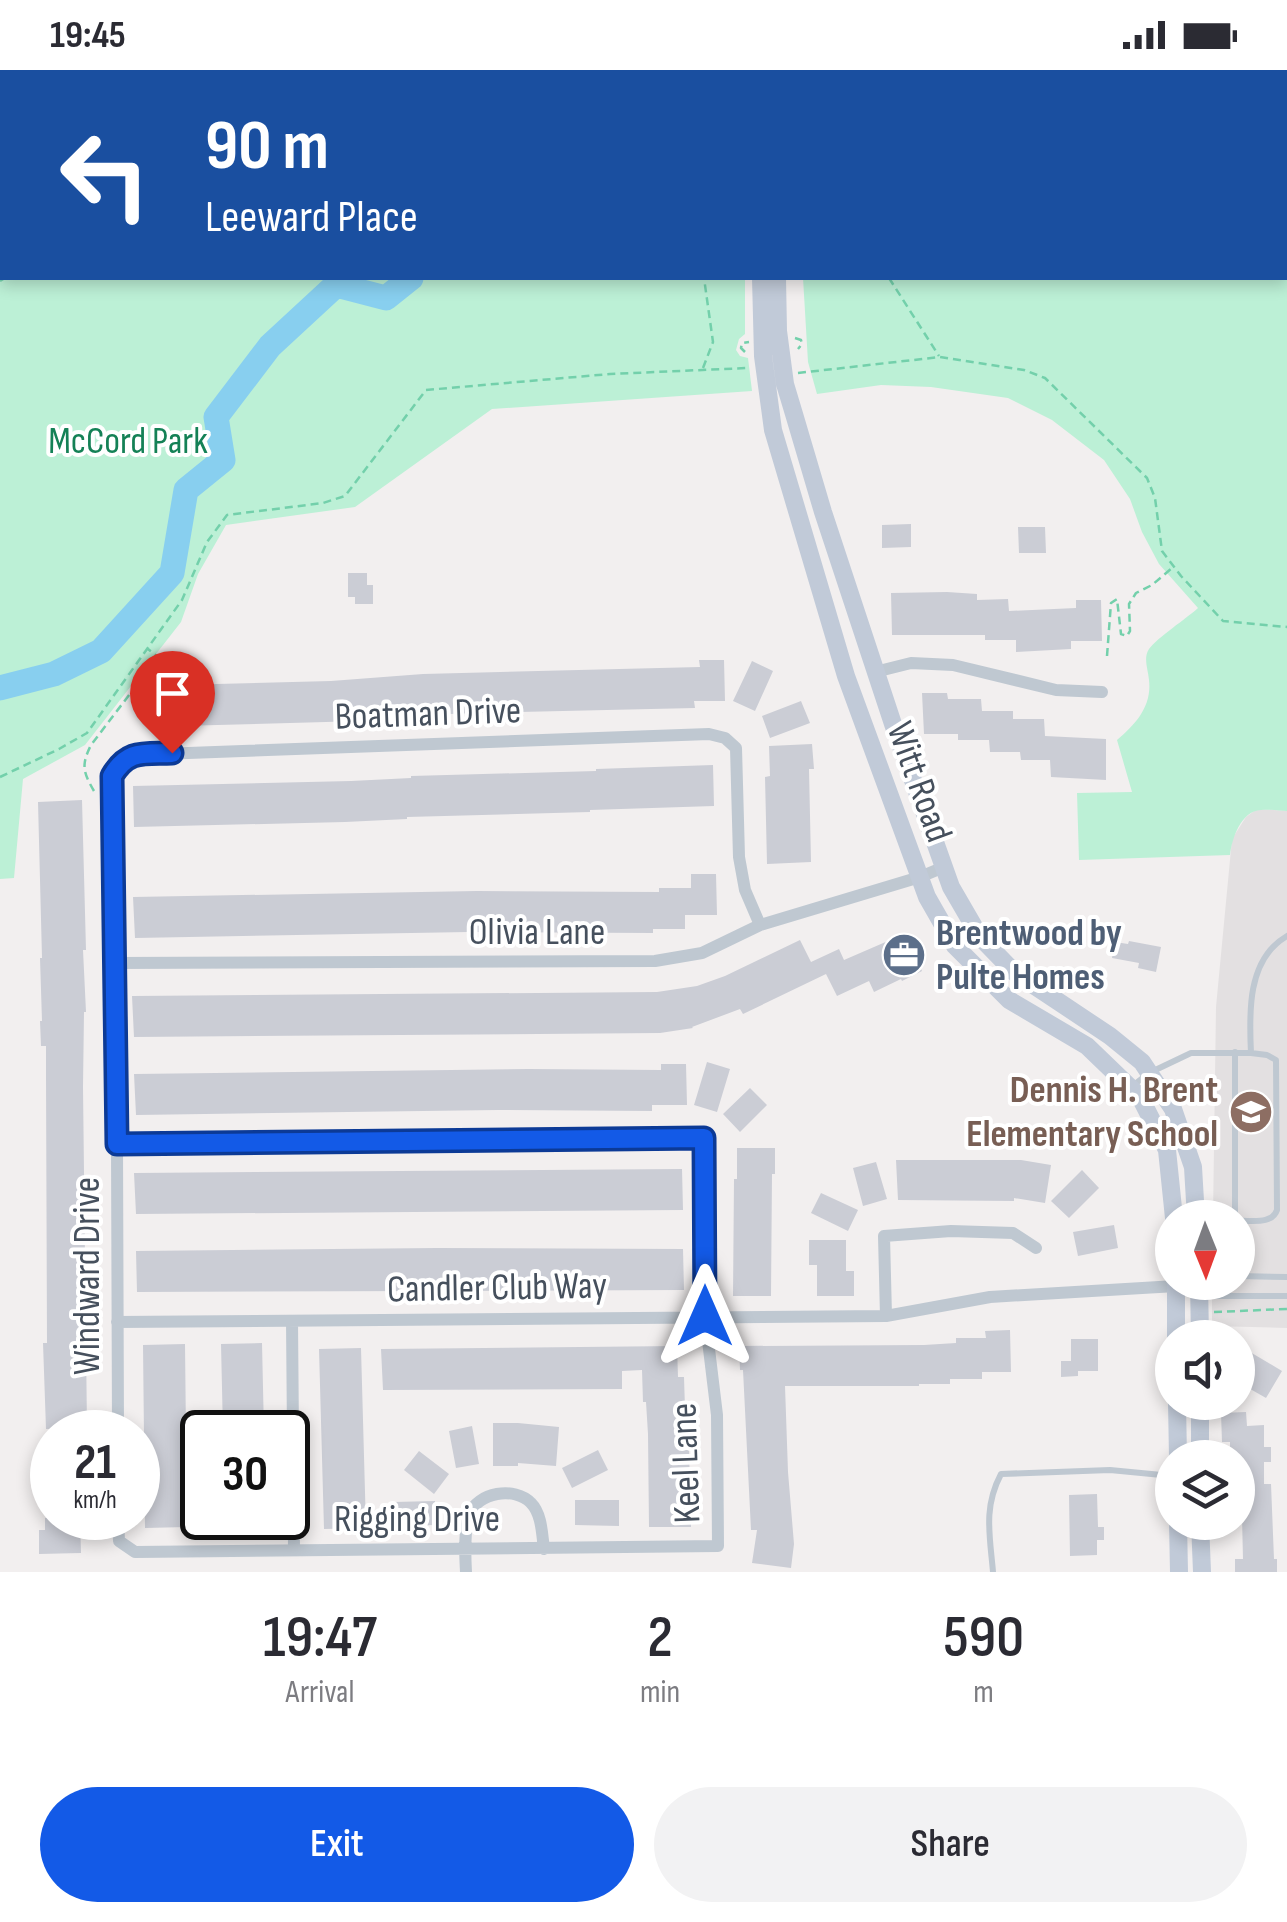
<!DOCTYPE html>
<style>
body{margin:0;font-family:"Sofia Sans Condensed",sans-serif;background:#f2f2f3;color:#2b2b33;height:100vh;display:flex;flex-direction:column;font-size:38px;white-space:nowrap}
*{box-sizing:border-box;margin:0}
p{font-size:32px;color:#7c7c81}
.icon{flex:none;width:55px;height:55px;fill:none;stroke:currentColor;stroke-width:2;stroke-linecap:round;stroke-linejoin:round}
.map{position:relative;height:1502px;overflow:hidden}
.sheet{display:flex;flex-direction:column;background:#fff;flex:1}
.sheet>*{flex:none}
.guide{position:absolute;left:0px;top:0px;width:1288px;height:210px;box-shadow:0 5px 15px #0003;background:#1a4fa0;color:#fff;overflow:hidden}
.needle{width:65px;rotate:179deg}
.buttons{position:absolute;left:1155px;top:1130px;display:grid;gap:20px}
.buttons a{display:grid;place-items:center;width:100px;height:100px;border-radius:50%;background:#fff;box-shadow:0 5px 15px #0003;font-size:50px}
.speed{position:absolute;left:30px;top:1340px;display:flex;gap:20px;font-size:50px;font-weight:700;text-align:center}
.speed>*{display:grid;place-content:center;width:130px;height:130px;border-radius:50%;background:#fff;box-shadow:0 5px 15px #0003;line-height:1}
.speed small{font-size:25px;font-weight:400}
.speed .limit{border:5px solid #111;border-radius:15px;background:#fff;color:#111}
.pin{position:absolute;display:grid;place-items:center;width:85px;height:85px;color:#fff;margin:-102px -42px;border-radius:50% 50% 50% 0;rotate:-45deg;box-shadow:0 0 10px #0007}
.pin .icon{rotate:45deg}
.me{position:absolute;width:110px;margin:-55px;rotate:0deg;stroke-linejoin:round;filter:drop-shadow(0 0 8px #0008)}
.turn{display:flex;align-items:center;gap:35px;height:210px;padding:0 40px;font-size:45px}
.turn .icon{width:130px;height:130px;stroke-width:2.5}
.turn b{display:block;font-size:70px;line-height:85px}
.eta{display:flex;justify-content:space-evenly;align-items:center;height:170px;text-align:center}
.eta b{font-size:60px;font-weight:600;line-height:70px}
.action{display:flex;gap:20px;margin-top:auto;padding:20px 40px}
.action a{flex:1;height:115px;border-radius:60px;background:#135ae7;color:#fff;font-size:40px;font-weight:600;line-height:115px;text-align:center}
.action a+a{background:#f2f2f3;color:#2b2b33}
.status{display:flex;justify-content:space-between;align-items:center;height:70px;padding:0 50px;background:#fff;direction:ltr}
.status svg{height:28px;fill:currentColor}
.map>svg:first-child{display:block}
.education{fill:#e3e0e1}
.green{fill:#bcf0d6}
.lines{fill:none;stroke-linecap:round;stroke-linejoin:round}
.river{stroke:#88cfef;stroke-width:25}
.building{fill:#cbcdd5}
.path{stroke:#73d0ab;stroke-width:2.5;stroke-dasharray:8 5;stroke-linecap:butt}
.lane{stroke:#bfc8d1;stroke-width:6}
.street{stroke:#bfc8d1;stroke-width:12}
.secondary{stroke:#c1cad8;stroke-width:18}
.route-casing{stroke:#0c3a96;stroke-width:25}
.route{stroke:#135ae7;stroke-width:18}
.labels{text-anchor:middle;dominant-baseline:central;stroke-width:8;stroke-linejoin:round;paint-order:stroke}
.park-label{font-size:38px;fill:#148156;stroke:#fff}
.street-label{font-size:38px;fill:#46505d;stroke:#fff}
.service-label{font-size:38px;font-weight:bold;fill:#4e5e75;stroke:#fff;text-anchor:start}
.education-label{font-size:38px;font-weight:bold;fill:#785e54;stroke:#fff;text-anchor:end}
</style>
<div class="status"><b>19:45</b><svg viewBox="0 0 49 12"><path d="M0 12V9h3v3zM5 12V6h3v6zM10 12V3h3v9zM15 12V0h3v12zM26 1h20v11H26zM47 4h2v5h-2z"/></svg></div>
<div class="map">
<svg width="1287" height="1502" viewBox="0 0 1287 1502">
<rect width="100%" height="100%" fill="#f2efef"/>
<path class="education" d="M1257,739L1287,741V1258L1212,1256V1213L1238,1212V1148L1213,1147L1216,937L1232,769L1246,747Z"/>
<path class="green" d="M208,0H744V2H207Z
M802,0H1287V741C1279,741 1270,739 1261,740C1241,741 1232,768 1230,785L1079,790L1077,723L1132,722L1117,670C1136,654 1152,636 1149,610C1148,599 1143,588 1149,579C1158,567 1186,549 1198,538L1159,494L1142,462L1130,429L1104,390L1052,350L1008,328L931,317L881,315L817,324L808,292L803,208H1285V2H802Z
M0,194L2,195V208H745V264L739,269L736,280L740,286L748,288L752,321L492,339L355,437L226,455L198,504L181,552L85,675L23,709L14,808L0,809Z"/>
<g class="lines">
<path class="river" d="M990,2H995
M1285,48L1287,49
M0,618L54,604L101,581L172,503L186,420L223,390L216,347L270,276L336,215L386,228L411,208"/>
</g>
<path class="building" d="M911,454V477L882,478V455Z
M1018,457H1045L1046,483H1019Z
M348,503H367V515H373V534H355V527H348Z
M947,522L977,524V530L1008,529L1009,541L1076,538V530H1101L1102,571H1071V579L1016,582V570H985V565H892L891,523Z
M699,590H724L725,631H694L695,638L480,643L388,646V648H357V651L326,652L179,656L177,615L331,611L423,604L700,597Z
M752,591L773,601L755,641L733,631Z
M922,623H947L948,629H981L982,641H1013V649H1044L1045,666L1106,669V710L1051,707L1050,690H1021L1020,682H990L989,670H958V664H924Z
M801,631L810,653L770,668L762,646Z
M812,674L814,699H809L811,792L767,794L765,707L770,706L769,676Z
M713,695L714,736L590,740V742L407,747V749L345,752L134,757L133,716L351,711L411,708V706L596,701V699Z
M82,730L86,880H83L86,942H84L83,1017L87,1358L46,1359L43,1273H47L46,1005V976H41L40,951H42L40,888H42L38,732Z
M691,804H716L717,845H685V859H653V863L468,862L135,868L133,827L477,821L659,822V818H691Z
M904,864L922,901L902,911L901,909L874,922L869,911L837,926L826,904L743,944L740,939L692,957L693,958L660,963L134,967L132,926L657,922L697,916L725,906L800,870L811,892L839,879L844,890Z
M1129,871L1161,877L1156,902L1138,898L1139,893L1112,888L1115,872L1128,874Z
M707,992L730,999L717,1042L694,1035Z
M661,994H686L687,1035H652V1041L498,1040L136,1045L134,1004L528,999L661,1000Z
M750,1018L767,1035L740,1062L723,1044Z
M737,1078H775V1104H772L771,1226H733L734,1109H737Z
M896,1090H1021L1051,1095L1045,1133L1014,1128V1131L898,1130Z
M876,1092L887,1129L863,1136L853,1098Z
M682,1099L683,1140L136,1144L134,1103Z
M1082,1100L1099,1118L1069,1148L1051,1131Z
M821,1123L858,1140L848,1161L811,1143Z
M1114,1155L1118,1178L1078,1186L1073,1162Z
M809,1170H846V1201H854V1226H817V1195H809Z
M437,1178L683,1179L684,1220L137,1222L136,1181Z
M1010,1260L1011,1302H982V1309H950V1314H919V1316H785L788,1402L794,1474L791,1498L752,1493L757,1460H751L743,1300H740L739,1276L924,1275L956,1273V1268H986L985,1261Z
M1071,1269H1098V1301H1078V1306L1061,1307V1291H1071Z
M262,1273L264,1362H223L221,1274Z
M185,1274L187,1457L145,1458L143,1275Z
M677,1276L678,1307H684L685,1339H688L691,1457H649L648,1364L646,1332H643L642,1300L622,1301V1319L383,1320L381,1279Z
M361,1278L366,1458L324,1459L319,1279Z
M1245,1279L1282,1301L1266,1328L1238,1312L1244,1299L1238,1295V1292Z
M1246,1342L1247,1356L1264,1355V1377H1271V1392H1264V1414H1271L1274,1489H1277V1502H1235V1489H1243L1242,1447H1238V1388H1230V1372H1222L1221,1343Z
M493,1353H518L559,1357L556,1396L518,1393V1396H493Z
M472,1356L479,1394L456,1398L449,1361Z
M598,1380L608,1400L572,1418L562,1398Z
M419,1381L449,1404L434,1424L404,1400Z
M1097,1424L1098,1457H1104V1470H1097V1485L1070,1486L1069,1425Z
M575,1430H619V1456L575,1455Z
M435,1431L436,1455L394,1456V1432Z
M45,1448H80L81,1483L39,1484V1460H45Z"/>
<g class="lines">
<path class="path" d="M221,0L224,2
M515,0L517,2
M1269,0L1272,2
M134,2L137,0
M199,2L200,0
M1285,14L1287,16
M0,103L2,102
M0,120L2,117
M0,165L2,164
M889,208L939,286
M0,211L5,208
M795,268L801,270L802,274L798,279
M745,282L741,278L742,273L749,272
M703,298L713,272L704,208
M798,303L940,287L1024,300L1045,308L1147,408L1155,428L1162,481L1181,506L1223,551L1287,557
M1107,586L1111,533L1117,529L1121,564L1127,566L1130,561L1129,534L1136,523L1152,515L1172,498
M0,707L59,679L87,663L182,530L207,472L227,445L323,433L345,426L426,320L610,304L747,298
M94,721C83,702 81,695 91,675L158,587L148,579
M1214,1242L1287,1239"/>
<path class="lane" d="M1251,983C1249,943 1247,889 1287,866
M1131,1017L1149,1003L1191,983H1251L1267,985L1276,990L1277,1140C1272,1155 1251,1150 1238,1151
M1235,1148V982
M1238,1206L1287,1207
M1177,1216L1200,1226H1287
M993,1502C990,1466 983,1438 1001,1404L1110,1400L1172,1406"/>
<path class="street" d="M875,602L911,593L953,595L1056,620L1102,622
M113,893L655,891L702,883L760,855L920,807L944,797
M117,1075L704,1069L705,1246L717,1345L718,1476L135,1482L119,1471L118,1448
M886,1246L884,1166L951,1161L1013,1163L1036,1178
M292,1251L294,1479
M117,1252L886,1246L990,1227L1176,1216
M118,1362L117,1075L112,706L120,692L134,685L709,664L725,668L736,678L739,787L745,820L760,855
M466,1502C465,1484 464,1462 469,1445C477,1422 515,1416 531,1433C542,1444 542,1465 544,1479"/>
<path class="secondary" d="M759,0V2
M775,0V2
M761,208L763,286L773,360L846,606L927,827L955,876L1009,930L1087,976L1140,1027L1167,1080L1174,1148
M777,208L778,261L785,314L794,344L823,442L893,654L951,817L980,867L1014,902L1110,966L1142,992L1173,1039L1193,1097L1196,1148
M1176,1212V1268
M1199,1212L1200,1268
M1177,1332L1178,1388
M1200,1388V1332
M1178,1452L1179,1502
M1200,1452L1202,1502"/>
</g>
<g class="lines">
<g class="route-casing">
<path id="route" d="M172,683C144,684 128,679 112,706L117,1074L704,1068L705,1246"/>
</g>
<use href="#route" class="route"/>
</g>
<defs>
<g id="office-disc" transform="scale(2.25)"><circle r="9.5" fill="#5c6f8a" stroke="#fff"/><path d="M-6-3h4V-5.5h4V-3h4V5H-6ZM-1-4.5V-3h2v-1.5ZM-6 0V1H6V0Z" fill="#fff"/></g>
<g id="school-disc" transform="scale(2.25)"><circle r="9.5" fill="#8d6e63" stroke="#fff"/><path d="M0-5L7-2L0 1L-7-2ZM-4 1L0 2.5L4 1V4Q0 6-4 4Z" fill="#fff"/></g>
</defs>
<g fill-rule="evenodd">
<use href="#office-disc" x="904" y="885"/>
<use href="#school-disc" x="1251" y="1042"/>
</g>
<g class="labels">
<g class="park-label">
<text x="128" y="371">McCord Park</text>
</g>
<g class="street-label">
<text transform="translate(428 644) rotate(-2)">Boatman Drive</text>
<text transform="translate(919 712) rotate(70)">Witt Road</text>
<text x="537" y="862">Olivia Lane</text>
<text transform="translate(87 1206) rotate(-90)">Windward Drive</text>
<text transform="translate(497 1218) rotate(-1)">Candler Club Way</text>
<text transform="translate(686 1393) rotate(-92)">Keel Lane</text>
<text x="417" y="1449">Rigging Drive</text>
</g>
<g class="service-label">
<text x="936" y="863">Brentwood by<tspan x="936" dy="44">Pulte Homes</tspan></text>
</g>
<g class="education-label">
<text x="1218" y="1020">Dennis H. Brent<tspan x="1218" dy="44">Elementary School</tspan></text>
</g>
</g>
</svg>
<div class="buttons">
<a><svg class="needle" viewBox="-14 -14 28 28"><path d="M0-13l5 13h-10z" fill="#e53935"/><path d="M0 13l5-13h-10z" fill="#7c7c81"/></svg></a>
<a><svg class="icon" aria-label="sound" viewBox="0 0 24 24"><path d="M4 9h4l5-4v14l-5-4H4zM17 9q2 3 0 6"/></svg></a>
<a><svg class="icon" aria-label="layers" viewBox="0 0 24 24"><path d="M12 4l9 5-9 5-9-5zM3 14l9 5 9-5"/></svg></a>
</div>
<div class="speed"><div>21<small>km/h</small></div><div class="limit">30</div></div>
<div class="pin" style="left:172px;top:683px;background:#d93025"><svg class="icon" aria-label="arrive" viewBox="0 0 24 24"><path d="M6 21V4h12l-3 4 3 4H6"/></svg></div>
<svg class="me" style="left:705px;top:1246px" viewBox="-20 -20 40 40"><path d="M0-17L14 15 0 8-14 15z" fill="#135ae7" stroke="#fff" stroke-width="4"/></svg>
<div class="guide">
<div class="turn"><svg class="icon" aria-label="left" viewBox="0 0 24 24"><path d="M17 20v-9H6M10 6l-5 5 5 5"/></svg><div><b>90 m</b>Leeward Place</div></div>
</div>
</div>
<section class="sheet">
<div class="eta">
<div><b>19:47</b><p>Arrival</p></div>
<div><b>2</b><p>min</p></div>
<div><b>590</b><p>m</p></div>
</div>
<div class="action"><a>Exit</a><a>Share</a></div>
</section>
